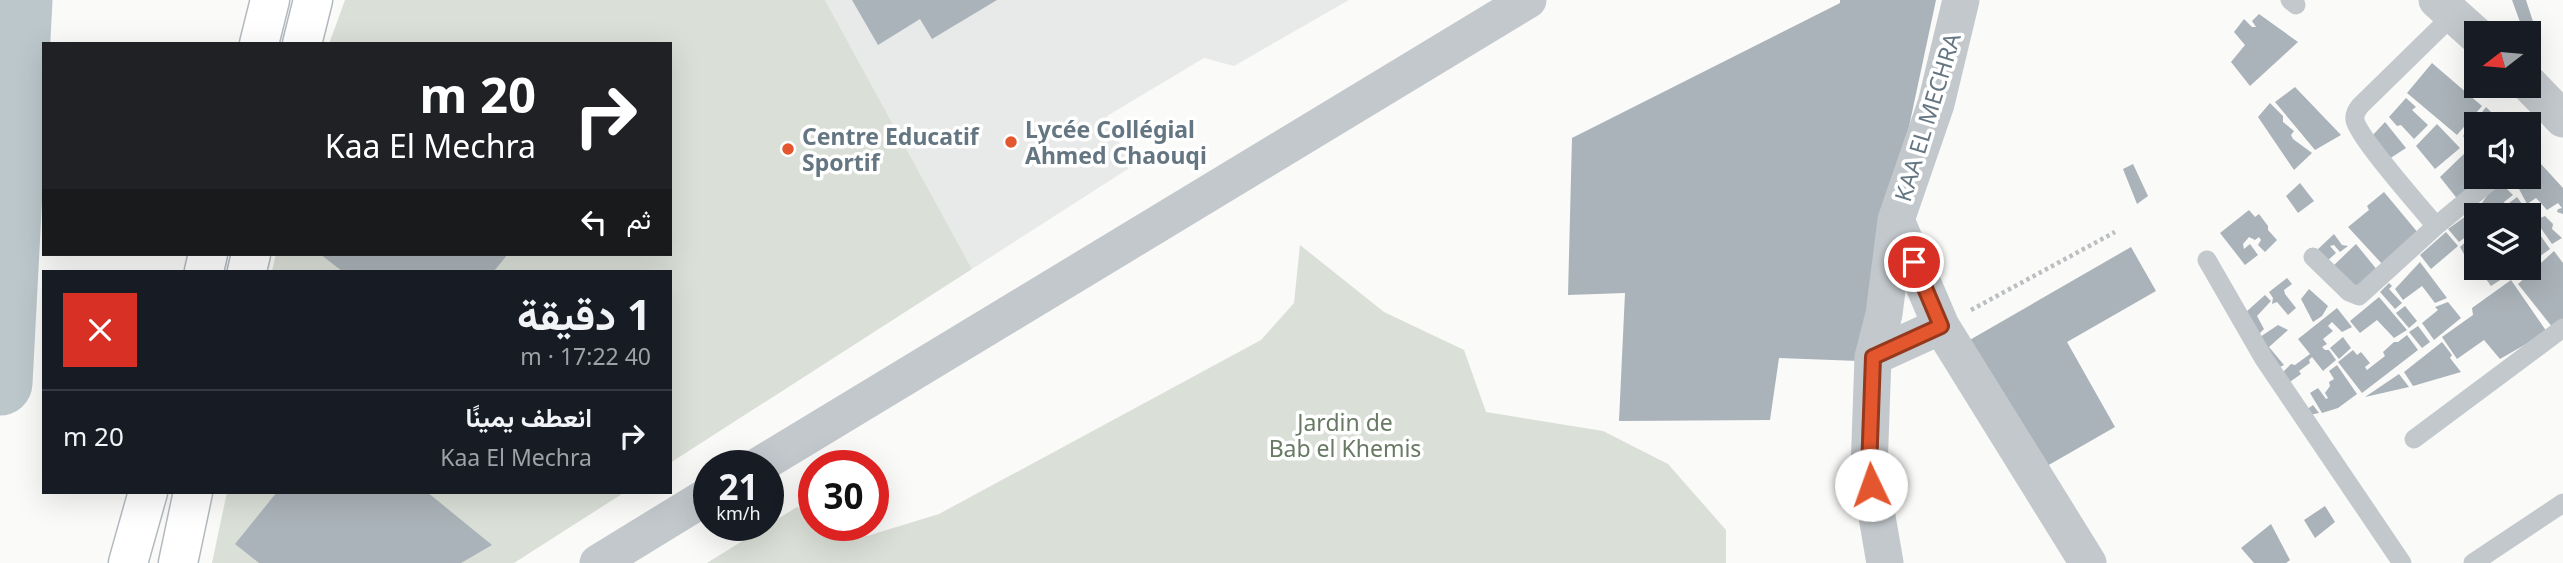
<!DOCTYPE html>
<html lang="ar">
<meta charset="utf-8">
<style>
body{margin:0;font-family:"Noto Sans",Vazirmatn,sans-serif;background:#20242c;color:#f1f3f6;direction:rtl;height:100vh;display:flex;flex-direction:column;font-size:26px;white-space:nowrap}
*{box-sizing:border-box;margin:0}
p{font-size:23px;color:#9ea1a6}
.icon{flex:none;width:38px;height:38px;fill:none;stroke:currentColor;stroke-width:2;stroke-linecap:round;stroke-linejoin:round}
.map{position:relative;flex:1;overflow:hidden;direction:ltr}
.sheet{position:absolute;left:42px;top:270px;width:630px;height:224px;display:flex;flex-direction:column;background:#171b24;border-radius:0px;box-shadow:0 7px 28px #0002;direction:rtl}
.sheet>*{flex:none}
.hud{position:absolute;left:42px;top:42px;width:630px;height:214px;border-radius:0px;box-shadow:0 7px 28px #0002;direction:rtl;background:#202124;color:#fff;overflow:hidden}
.needle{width:46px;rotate:254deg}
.fabs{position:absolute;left:2464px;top:21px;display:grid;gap:14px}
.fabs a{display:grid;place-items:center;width:77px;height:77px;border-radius:0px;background:#171b24;box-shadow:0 7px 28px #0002;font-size:35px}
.speed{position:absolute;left:693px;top:450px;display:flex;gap:14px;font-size:35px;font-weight:700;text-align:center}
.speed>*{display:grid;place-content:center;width:91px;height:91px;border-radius:50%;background:#171b24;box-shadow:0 7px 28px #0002;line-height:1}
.speed small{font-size:18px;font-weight:400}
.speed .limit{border:10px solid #d22;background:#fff;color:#111}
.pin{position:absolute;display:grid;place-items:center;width:60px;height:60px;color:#fff;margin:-30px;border:4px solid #fff;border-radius:50%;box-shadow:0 2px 7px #0007}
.me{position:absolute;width:77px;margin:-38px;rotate:357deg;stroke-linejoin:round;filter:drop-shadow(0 0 5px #0008)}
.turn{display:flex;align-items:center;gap:24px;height:147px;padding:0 21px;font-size:32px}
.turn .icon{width:91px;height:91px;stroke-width:2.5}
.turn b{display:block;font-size:49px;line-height:60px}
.then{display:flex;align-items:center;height:66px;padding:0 21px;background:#0003;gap:14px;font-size:26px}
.round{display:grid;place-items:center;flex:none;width:74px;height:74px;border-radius:0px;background:#20242c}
.overview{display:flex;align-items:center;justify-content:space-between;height:119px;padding:0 21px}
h1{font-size:42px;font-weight:700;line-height:52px}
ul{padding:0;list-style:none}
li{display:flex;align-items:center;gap:21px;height:91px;padding:0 21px;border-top:2px solid #363941}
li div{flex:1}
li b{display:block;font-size:26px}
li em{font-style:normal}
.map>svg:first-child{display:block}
.built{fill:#e8e9e9}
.green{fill:#dadfd7}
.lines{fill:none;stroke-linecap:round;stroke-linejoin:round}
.river{stroke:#bbc7cb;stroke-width:65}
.building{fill:#aab3b9}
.secondary-casing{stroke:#b3babf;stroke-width:41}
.path{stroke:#bbbfc2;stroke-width:4.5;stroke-dasharray:3.5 3.5;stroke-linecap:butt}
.service{stroke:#c3c8cc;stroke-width:19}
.minor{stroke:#c3c8cc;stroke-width:37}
.secondary{stroke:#fff;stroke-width:38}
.route-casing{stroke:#94391e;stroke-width:18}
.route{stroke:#e4572e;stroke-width:12}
.poi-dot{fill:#e4572e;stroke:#fff;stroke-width:2.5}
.labels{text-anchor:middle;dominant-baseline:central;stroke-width:7;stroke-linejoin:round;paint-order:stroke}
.street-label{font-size:23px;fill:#657683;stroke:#fff}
.poi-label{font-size:23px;font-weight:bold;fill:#657683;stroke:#fff;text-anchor:start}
.park-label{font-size:23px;fill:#687a64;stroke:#fff}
</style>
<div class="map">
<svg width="2563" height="563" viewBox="0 0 2563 563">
<rect width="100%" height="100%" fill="#fafaf8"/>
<path class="built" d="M825,0H1349L1234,66L1204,58L1107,116L1131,167L972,269Z"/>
<path class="green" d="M345,0H825L972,269L670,463V271H272L276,254H670V44H329Z
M1300,245L1384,312L1464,350L1486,412L1603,431L1668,464L1726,530V563H707L797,507L814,514V525H840L867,536L939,514L1261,340L1294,303Z
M227,492H625L514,563H212Z"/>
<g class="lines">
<path class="river" d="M0,383L20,0"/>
</g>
<path class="building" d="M852,0H997L932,39L920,19L878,45Z
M1840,0H1936L1859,361L1779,358L1770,420L1619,421L1625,293L1568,295L1572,138L1840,3Z
M2512,0H2526L2539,40L2529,49V33H2524Z
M2259,14L2298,42L2250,86L2231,62L2245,45L2234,32L2244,19L2252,27H2256L2252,21Z
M2432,63L2482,106L2457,135L2407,93Z
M2295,87L2341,135L2315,150L2275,102Z
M2406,98L2416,107L2412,110L2428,125L2414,139L2401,125L2397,126L2389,117Z
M2270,103L2283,116V122L2294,131L2291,135L2293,139L2312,153L2294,170L2258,117Z
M2486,107L2503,124H2476V152L2463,136Z
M2385,122L2406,148L2389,159L2371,137Z
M2437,124L2460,148L2435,169L2416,146Z
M2468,150L2476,157V177H2489L2459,201L2440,177Z
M2133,164L2148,196L2137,204L2123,169Z
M2541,164L2563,188V214L2557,212L2558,209L2562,208L2558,203L2547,210L2536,198L2527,204L2519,189L2525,183L2524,177H2529V174Z
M2300,183L2314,201L2298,213L2286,196Z
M2501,183L2513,195L2504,202L2505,206L2517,197L2522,204L2508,215H2484L2482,212L2485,208L2482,203L2491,190Z
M2384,192L2419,234L2384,266L2348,227L2369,210L2367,206Z
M2249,210L2255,217L2259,214L2268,226V230L2277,240L2265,252L2258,245L2261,240L2259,237L2255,240L2249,237L2243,244L2244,249L2250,244L2258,255L2245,265L2220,233Z
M2470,213L2476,217V229L2459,242L2448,229Z
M2545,216L2553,224L2552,229L2562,238L2552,244L2535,220Z
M2529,219L2550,249L2529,264Z
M2446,232L2458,246L2431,269L2420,255Z
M2476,232V257L2469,263L2460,247Z
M2334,234L2342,245L2348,246L2340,252L2334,245L2330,246L2336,253L2326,262L2316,251Z
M2356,244L2378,271L2357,293L2332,267Z
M2131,247L2156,291L2067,342L2115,427L2040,470L1968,341Z
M2554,251L2563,263V321L2553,328L2518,284Z
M320,254H508L494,271H342Z
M2420,262L2447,298L2435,303L2422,286L2403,300L2395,289Z
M2495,268H2519L2491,286L2484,276Z
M2287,278L2292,284L2284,290L2285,294L2296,308L2288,315L2277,302L2272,304L2273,298L2269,292Z
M2511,280L2547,332L2500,359L2484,340L2457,359L2442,337L2473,315L2472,308Z
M2389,283L2392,286L2389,289L2402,303L2395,309L2380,292Z
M2309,289L2328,306L2322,316L2313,322L2301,299Z
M2265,295L2271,301L2257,316L2264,329L2257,336L2246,312Z
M2379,297L2407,330L2394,338L2377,320L2360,333L2350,321Z
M2448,302L2461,318L2434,340L2422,323L2438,310L2435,307Z
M2405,306L2417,321L2409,328L2396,313Z
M2337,308L2352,327L2342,332L2332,322L2328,326L2333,331L2323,339L2327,344L2322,347L2325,350H2329L2336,360L2323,371L2312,357L2309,360L2310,363L2299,371L2301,374L2287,384L2306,410L2313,405L2319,413L2305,416L2279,376L2291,364L2295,365L2310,354L2298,339Z
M2278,325L2288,330L2269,347L2284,365L2276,369L2257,339Z
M2418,326L2430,342L2422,348L2409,332Z
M2407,335L2418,350L2362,393L2338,362L2353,350L2357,355L2361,352L2370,363L2365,367L2367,370L2385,356L2383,352L2394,342H2398Z
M2343,337L2351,348L2339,359L2330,348Z
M2442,342L2452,355L2450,358L2461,372L2413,386L2404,372Z
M2337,365L2357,394L2338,408L2322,413L2310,393L2318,388L2326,399L2328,398L2325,393L2330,386L2329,382L2334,379L2329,371Z
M2399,374L2409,387L2365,397Z
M277,492H427L492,545L461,563H259L235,544Z
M2325,506L2335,522L2315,538L2304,520Z
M2271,524L2290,560L2286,563H2254L2241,548Z"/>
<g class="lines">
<g class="secondary-casing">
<path id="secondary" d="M259,44L270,0
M302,44L313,0
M204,271L208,254
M247,271L251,254
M128,563L148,492
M178,563L193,492"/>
</g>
<path class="path" d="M1971,310L2115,232"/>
<path class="service" d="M2290,0L2296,5
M2436,226C2421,208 2358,137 2355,120C2354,114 2357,110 2360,106L2454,14
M2313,257L2349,292L2359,296L2436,226L2488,183
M2207,260L2264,359L2402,563
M2414,439L2563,328
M2473,563L2563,503"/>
<path class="minor" d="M2437,0L2476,35
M2529,84L2563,119
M1896,220L1941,326L2088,563
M1873,357L1941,326
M758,466L1528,0
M598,563L709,495
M1885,563L1869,470L1873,357L1884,314L1896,220L1936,104L1961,0"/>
<use href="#secondary" class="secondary"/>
</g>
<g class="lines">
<g class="route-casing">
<path id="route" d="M1871,485L1869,470L1873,357L1941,326L1914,262"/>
</g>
<use href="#route" class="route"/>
</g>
<g class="poi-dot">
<circle cx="1011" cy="142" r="7"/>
<circle cx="788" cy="149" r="7"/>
</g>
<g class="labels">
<g class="street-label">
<text transform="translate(1927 117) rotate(-73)">KAA EL MECHRA</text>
</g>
<g class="poi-label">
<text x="1025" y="129">Lycée Collégial<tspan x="1025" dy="26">Ahmed Chaouqi</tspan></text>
<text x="802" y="136">Centre Educatif<tspan x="802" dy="26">Sportif</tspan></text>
</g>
<g class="park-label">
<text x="1345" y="422">Jardin de<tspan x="1345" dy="26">Bab el Khemis</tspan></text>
</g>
</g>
</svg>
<div class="fabs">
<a><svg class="needle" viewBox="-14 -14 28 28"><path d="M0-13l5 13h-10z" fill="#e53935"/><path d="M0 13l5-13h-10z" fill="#9ea1a6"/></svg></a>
<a><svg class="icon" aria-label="sound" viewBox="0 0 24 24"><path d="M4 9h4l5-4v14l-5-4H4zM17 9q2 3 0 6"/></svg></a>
<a><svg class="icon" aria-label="layers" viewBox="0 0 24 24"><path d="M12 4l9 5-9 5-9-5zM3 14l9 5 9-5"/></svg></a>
</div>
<div class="speed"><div>21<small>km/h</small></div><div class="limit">30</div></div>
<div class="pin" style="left:1914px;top:262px;background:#d93025"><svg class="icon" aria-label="arrive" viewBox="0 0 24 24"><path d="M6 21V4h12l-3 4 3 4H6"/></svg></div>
<svg class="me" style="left:1871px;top:485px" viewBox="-20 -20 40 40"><circle r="19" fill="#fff"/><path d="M0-13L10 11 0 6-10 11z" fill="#e4572e"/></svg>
<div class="hud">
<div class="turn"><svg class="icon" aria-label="right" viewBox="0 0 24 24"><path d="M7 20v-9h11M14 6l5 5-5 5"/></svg><div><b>20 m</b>Kaa El Mechra</div></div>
<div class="then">ثم<svg class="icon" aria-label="left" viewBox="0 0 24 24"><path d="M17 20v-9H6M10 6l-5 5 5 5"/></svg></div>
</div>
<section class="sheet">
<div class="overview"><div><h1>1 دقيقة</h1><p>40 m · 17:22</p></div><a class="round" style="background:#d93025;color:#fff"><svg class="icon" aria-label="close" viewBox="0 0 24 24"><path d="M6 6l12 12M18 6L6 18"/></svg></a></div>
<ul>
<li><svg class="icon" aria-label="right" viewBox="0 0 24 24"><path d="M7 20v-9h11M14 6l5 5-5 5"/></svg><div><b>انعطف يمينًا</b><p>Kaa El Mechra</p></div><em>20 m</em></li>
</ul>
</section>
</div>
